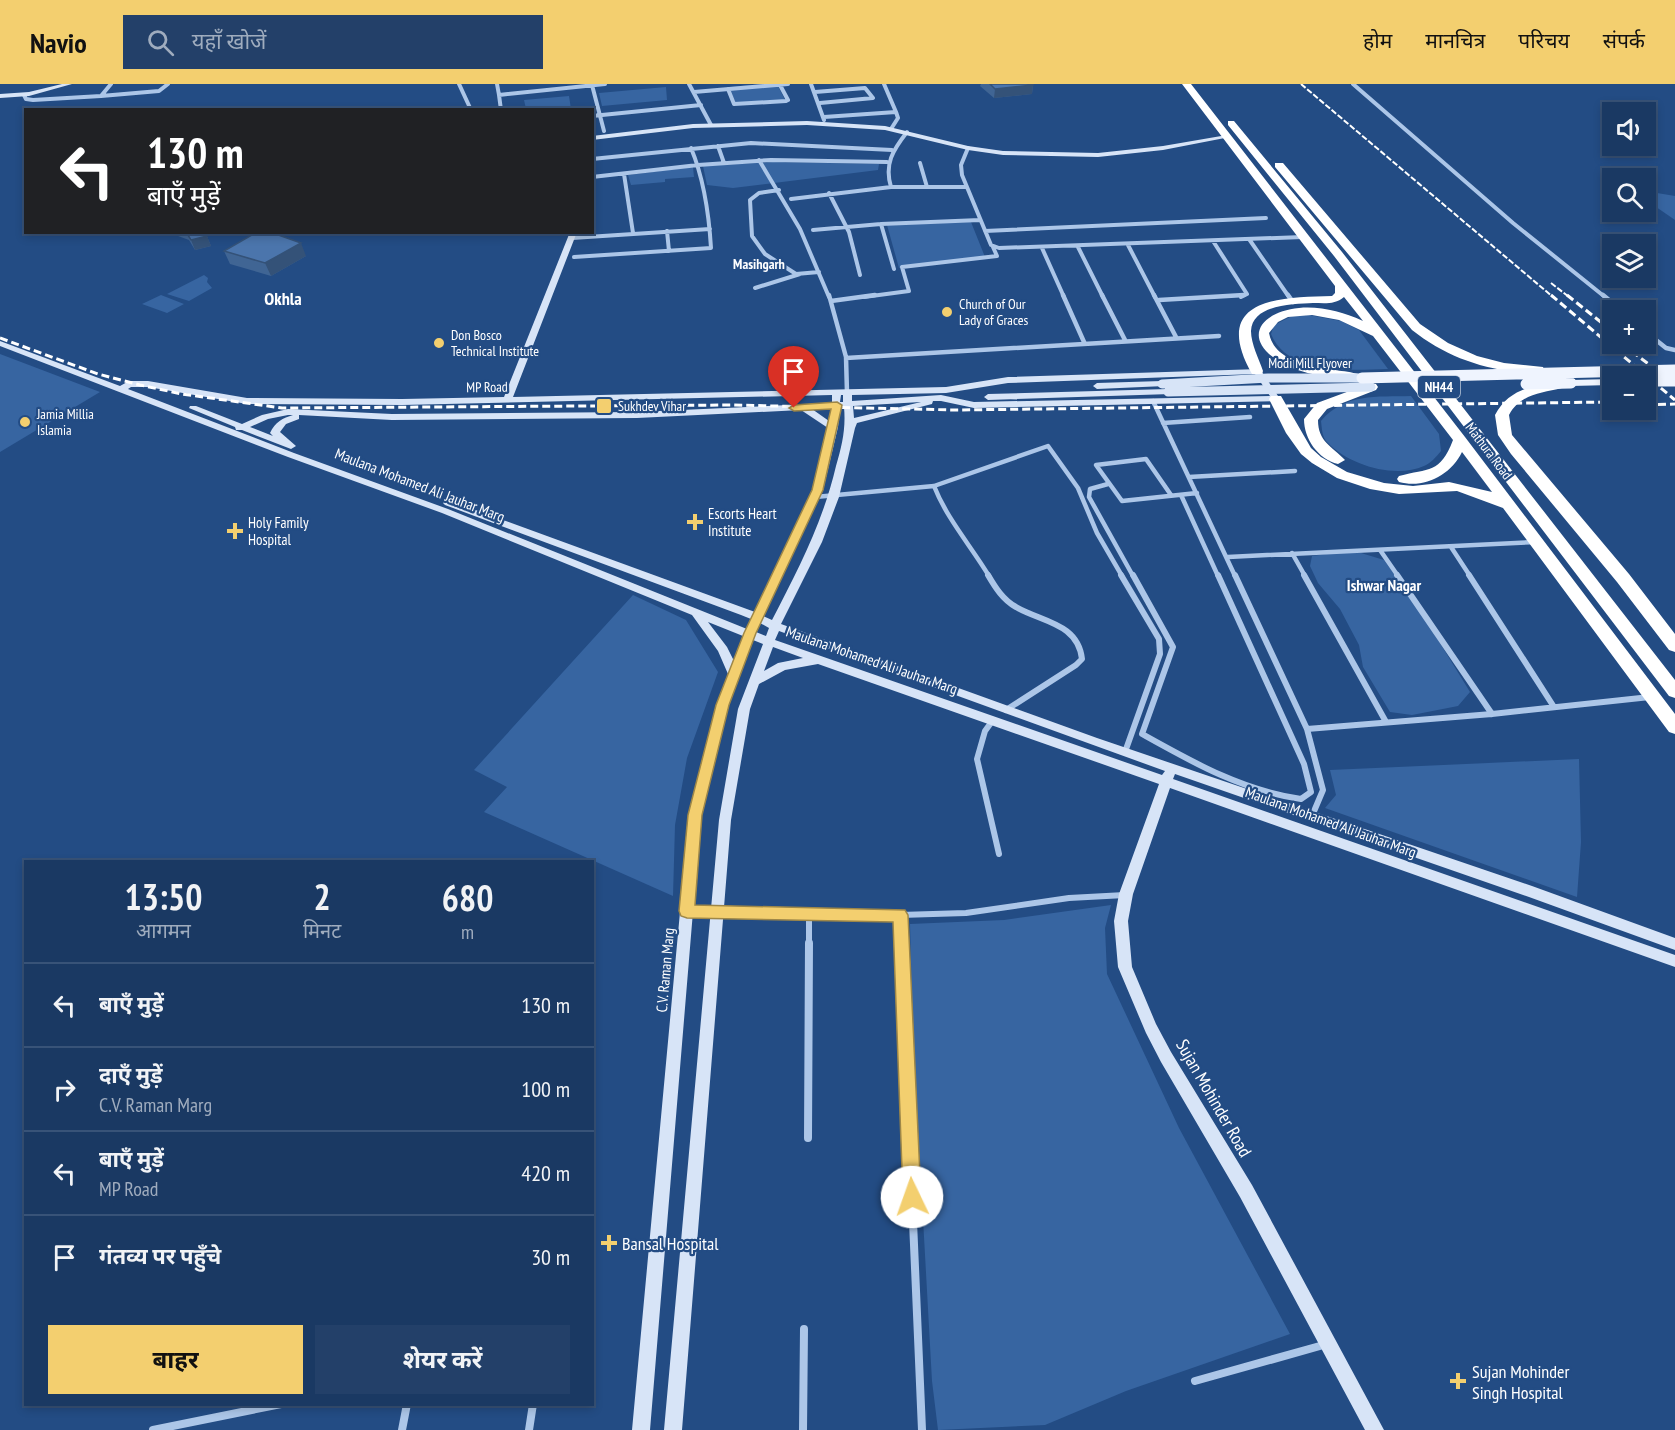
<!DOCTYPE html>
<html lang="hi">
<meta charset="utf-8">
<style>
body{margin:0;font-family:"PT Sans Narrow","Noto Sans Devanagari",sans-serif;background:#234069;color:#f1f3f6;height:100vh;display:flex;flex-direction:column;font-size:22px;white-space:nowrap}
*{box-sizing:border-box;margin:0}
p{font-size:20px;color:#9facbe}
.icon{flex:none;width:33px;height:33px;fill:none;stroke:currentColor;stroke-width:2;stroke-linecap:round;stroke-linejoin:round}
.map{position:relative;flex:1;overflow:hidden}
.side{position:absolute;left:24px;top:776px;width:570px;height:546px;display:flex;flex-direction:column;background:#1a3963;border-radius:0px;box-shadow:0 3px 9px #0003,0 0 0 2px #385378}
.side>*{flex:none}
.top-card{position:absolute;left:24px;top:24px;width:570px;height:126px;border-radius:0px;box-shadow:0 3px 9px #0003,0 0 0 2px #385378;background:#202124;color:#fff;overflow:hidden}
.controls{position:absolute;left:1602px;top:18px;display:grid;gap:12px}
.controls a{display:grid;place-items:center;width:54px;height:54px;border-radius:0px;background:#1a3963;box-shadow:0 3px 9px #0003,0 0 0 2px #385378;font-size:30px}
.pin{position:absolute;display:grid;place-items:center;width:51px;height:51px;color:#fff;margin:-62px -26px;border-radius:50% 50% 50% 0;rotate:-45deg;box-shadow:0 0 6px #0007}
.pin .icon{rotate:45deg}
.me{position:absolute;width:66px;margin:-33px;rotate:357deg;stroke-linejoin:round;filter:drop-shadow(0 0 4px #0008)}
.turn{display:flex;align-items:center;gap:21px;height:126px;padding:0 24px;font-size:27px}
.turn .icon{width:78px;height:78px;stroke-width:2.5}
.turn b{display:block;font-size:42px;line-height:51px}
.eta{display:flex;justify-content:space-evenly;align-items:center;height:102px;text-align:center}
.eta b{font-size:36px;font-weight:700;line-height:42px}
.cta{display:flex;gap:12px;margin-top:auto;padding:12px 24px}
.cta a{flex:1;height:69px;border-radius:0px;background:#f3cf6f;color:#111;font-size:24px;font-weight:700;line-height:69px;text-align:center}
.cta a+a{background:#234069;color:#f1f3f6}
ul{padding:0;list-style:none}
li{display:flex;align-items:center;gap:18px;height:84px;padding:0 24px;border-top:2px solid #385378}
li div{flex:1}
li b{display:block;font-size:22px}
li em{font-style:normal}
header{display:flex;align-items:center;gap:36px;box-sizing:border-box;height:84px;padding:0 30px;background:#f3cf6f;color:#111}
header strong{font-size:28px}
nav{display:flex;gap:33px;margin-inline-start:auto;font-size:21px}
.search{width:420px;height:54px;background:#234069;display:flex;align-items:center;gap:15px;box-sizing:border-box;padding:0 21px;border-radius:0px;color:#9facbe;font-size:22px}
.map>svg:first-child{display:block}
.green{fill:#3765a1}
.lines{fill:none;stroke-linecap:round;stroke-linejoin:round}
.street-far3{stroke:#acc6e8;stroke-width:4}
.street-far2{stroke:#acc6e8;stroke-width:4.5}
.street-far1{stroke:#acc6e8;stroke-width:6}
.street{stroke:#acc6e8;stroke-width:8}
.secondary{fill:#d7e4f7;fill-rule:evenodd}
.primary{fill:#eff4fe;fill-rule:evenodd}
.highway{fill:#fff;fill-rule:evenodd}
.rail-far1{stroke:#fff;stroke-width:2;stroke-dasharray:6 2;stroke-linecap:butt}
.rail{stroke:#fff;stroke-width:3;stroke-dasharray:8 4;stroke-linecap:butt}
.secondary-bridge{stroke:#d7e4f7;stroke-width:9}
.primary-bridge{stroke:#eff4fe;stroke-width:11}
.wall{fill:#406594}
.shaded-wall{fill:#345278}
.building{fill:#4b75ac;stroke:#345278;stroke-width:1.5}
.route{fill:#f3cf6f;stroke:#9e8748;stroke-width:1.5}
.poi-dot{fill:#f3cf6f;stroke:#234c84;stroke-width:2}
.labels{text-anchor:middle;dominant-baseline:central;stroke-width:4.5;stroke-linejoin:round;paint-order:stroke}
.far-neighbourhood-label{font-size:14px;font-weight:bold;fill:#fff;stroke:#234c84}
.far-poi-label{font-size:14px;fill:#fff;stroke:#234c84;text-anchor:start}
.far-street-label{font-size:14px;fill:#fff;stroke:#234c84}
.shield{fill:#234c84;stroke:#bdc9da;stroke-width:1.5}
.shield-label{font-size:14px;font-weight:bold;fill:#fff}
.street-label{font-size:15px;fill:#fff;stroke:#234c84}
.poi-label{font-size:15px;fill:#fff;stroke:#234c84;text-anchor:start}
.neighbourhood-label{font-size:16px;font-weight:bold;fill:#fff;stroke:#234c84}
.far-district-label{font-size:18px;font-weight:bold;fill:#fff;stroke:#234c84}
.near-street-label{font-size:18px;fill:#fff;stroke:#234c84}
.near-poi-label{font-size:18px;fill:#fff;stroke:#234c84;text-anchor:start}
</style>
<header>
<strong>Navio</strong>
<div class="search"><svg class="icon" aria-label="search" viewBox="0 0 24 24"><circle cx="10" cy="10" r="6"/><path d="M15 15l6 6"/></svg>यहाँ खोजें</div>
<nav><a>होम</a><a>मानचित्र</a><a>परिचय</a><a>संपर्क</a></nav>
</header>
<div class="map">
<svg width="1675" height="1346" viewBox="0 0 1675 1346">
<rect width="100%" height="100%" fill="#234c84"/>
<path class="green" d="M763,0H777L785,16L736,20L729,3Z
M666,3L667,16L602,22L599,9Z
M569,12L571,25H526L524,16Z
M773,78L879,80L878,86L733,104L707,101L703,82Z
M693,83L694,93L665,95V98L631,101L628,91Z
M1651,108L1675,112V136L1646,116V109Z
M971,138L985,173L899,184L887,141Z
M204,191L208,194L207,198L212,204L189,217L167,210Z
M161,211L184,220L167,229L142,220Z
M1309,231L1341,237L1359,246L1388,285C1352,286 1288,292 1271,250L1274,241L1292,232Z
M0,270L100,308L0,368Z
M1411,312L1439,350L1441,367C1436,373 1431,379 1424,382C1395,395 1349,381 1328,359C1322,354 1322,345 1321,337C1344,309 1377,313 1411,312Z
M1334,469H1361L1384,476L1416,520L1470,608L1458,622L1412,631L1390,628L1363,583L1359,561L1340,525L1318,499L1310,482L1312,472Z
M633,511L686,536L718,588L687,674L675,741L673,812L484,728L507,703L474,686Z
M1579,675L1581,758L1577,813L1325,724L1336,711L1330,686Z
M1111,821L1105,844L1107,890L1179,1044L1290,1250L1126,1307L1045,1341L938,1346L932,1297L913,954L910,840L1004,836Z"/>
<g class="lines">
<path class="street-far3" d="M459,0L471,26
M497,0L499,11L605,0
M689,0L711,41
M811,0L824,36
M1353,0L1513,139L1605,213
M592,1L604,47
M728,5L734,20L786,17L788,16L780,1
M694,8L788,0
M815,8L865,4L873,14L820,19
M24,11L26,15L33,16L101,12L111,0
M499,11L501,26
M101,12L159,7L168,0
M592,32L701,21
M824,33L896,28L884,0
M891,45L898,34L896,28
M718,62L724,79
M968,64L961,81L962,91L991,161L999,164L1303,153
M592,75L751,59L892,66
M759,76L800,145L829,213
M920,79L927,103
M624,90L633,149
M592,93L698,81L771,76L887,78
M891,103C884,80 893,66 907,48
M779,106L759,109L750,116L752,152L765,170L796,190L819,188
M829,109L849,148L860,191
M791,115L891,103H965
M881,140L894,185
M813,146L881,140L980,136
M667,147L669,167
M985,147L1266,134
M572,154L710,145
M1249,155L1289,213
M1213,157L1247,210L1241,213
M1128,161L1155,213
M1078,163L1103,213
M1042,164L1064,213
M574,173L711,164C709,131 704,95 691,64
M755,204L800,190
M864,213L909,207L902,183L997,172L993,163"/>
<path class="street-far2" d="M829,211L846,273L847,309
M1063,211L1084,258
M1102,211L1125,256
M1154,211L1176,253
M1288,211L1293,218
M1603,211L1621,226
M1159,216L1244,211
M831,217L875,211
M1646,248L1666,264L1675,266
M846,274L1219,252
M1153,317L1235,492
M1163,339L1250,333
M1189,393L1295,387
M1108,400L1090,405L1089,413L1133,492
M934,402C947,435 971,462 989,492
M1171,411L1146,375L1096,381L1122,417L1197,409
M1181,411L1218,492
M815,413L934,402L1048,362L1078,404L1097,449L1122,492
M1451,463L1470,492
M1380,466L1398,492
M1292,469L1305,492
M1228,473L1536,458"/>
<path class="street-far1" d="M988,491C995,503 1003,516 1016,523C1042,538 1078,539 1082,575L1076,581L1006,626
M1121,491L1159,555L1160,570L1125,668
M1133,491L1173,563L1142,650C1192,678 1243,707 1301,715L1311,708L1304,680L1218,491
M1235,491L1307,645L1323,706L1312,732
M1304,491L1386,638
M1397,491L1492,630
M1469,491L1554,623
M993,636L985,647L977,675L999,770
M1307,645L1492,630L1650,613
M687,827L900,831L966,829L1069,814L1125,811
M900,831L901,861
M809,861V829"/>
<path class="street" d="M901,859L922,1346
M808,1054L809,859
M1195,1297L1327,1260
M153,1346L281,1320
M402,1346L407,1320
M529,1346L533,1320
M803,1346L804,1245"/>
<path class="secondary" d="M62,0H72L29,12L0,14V10L29,8Z
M807,37L885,42L968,62L1003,67L1098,69L1163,62L1227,51L1230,53L1163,66L1098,73L1003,71L968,66L885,46L807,41L693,44L592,56V52L693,40Z
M570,148H577L513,313L946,303L1008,293L1260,285L1280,315L1279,317L974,324L941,317H933L932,320L857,339L855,344L839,413L822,458L781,540L1097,654L1532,802L1675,854V866L1529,813L1175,690L1173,695L1675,871V883L1170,704L1133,810L1128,837L1132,883L1156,940L1171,968L1252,1101L1384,1346H1365L1240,1113L1161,978L1146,949L1118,883L1114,837L1119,810L1159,700L818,580L785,586L759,600L750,625L731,736L682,1346H664L719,736L738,625L763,560L753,556L728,621L701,731L650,1346H632L689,731L716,621L728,590L718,567L692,531L442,429L288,373L0,262V257L120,302L129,297H148L247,314L402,315L504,313ZM1255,290L1270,312L974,318L941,311L852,317V311L946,309L1008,299ZM131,303H148L247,320L402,321L832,311V319L637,328L392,330L288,325L262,331L242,340L196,322H190L189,324L235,343L236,346H242L291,365L296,362L280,348L286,340L299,335V331L392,336L637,334L801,326L828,344L813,406L755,528L451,417H445L443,419L445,421L741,531L751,535L747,545L448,425L294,369L128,305ZM841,311H843V318H840ZM921,318L854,334L853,322ZM840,323H844C846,345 842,361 836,382C823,438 798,486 772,536L763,532L823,406L838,343ZM831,324L829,337L812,325ZM288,331H293C283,334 275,338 270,349L273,352L250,343L268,335ZM708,538L743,552L734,577L727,563ZM760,539L769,544L766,552L756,548ZM779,547L1165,687L1162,691L775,556ZM773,563L803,574L778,579L764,587Z
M1162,297L1166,300L1165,302L1097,305L1093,302L1097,299Z
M1168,305L1172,308L1171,310L988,316L984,313L988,310Z"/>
<path class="primary" d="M1612,295V301L1571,302L1566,299L1571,296Z"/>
<path class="highway" d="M1182,0H1191L1465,353L1675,630V650L1669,648L1503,424L1457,407L1399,410L1370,405L1337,394L1312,379L1301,370L1286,349L1269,315L1271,312H1281L1311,364L1321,373L1347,388L1384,399L1413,402L1449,398L1492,408L1462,368C1451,391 1424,405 1399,398L1397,395L1399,392C1429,384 1440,390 1453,356L1373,252L1339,236L1312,231L1288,233L1278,238L1269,249C1276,285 1331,283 1359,290L1360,293L1359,296L1354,297C1330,293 1303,291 1282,279C1241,256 1259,228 1299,224C1321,222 1343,228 1363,237L1344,213C1335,221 1324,219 1313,219C1294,220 1252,220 1251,247C1251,260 1259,275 1263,287L1262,290H1252C1210,215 1278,213 1332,212L1335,209V202Z
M1228,37H1234L1342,168L1675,596V614L1669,612L1334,172L1228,41Z
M1275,79H1283L1420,240L1448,259L1477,272L1504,279L1543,283L1544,286L1543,289C1534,291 1524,289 1515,288C1476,283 1442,270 1412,246L1275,83Z
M1557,297L1564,301L1562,304C1541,309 1520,310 1509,331L1512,351L1629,490L1675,550V568L1669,566L1617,498L1511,370L1498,351L1495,331C1508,306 1531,302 1557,297Z
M1371,299L1376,300L1378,303L1376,306L1327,325L1318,336C1318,358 1332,362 1345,376L1338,380C1318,375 1304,355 1304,335L1317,319Z"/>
<path class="rail-far1" d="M1301,0L1553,213
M1551,199L1569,213"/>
<path class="rail" d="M1551,211L1675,316
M1567,211L1612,247
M0,254L98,290L140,301L182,310L282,324L731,321L955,326L1612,318
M1622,260L1675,300
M1646,321L1675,320"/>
<path class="secondary-bridge" d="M1162,300L1268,294H1362
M1168,308L1371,303"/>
<path class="primary-bridge" d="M1362,294L1675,286
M1646,297H1675
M1526,300L1571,299"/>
</g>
<path class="wall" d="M981,0H1033V1L1032,10L994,14L980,2Z
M167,148H207L206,150L211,162L195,166L189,156Z
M224,167L306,172L271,192L230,180Z"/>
<path class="shaded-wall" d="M1033,1L1032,10L994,14L995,5Z
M207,152L211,162L195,166L191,156Z
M301,159L306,172L271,192L265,179Z"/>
<path class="building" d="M990,0H1033V1L995,5Z
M186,148H205L207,152L191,156Z
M257,148H270L301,159L265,179L224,167Z"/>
<path class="route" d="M837,318L842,321L823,406L756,549L729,621L702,731L695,821L905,826L908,831L921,1113L919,1119L912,1122L906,1119L903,1113L893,838L687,834L681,832L679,827L688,731L716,621L744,549L812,406L831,325L794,327L789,324L794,321Z"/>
<g class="poi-dot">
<circle cx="947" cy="228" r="6"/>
<circle cx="439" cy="259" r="6"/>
<rect x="596" y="314" width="16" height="16" rx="3"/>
<circle cx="25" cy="338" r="6"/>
<path d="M692 429h6v6h6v6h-6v6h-6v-6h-6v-6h6z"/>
<path d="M232 438h6v6h6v6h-6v6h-6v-6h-6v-6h6z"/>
<path d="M606 1150h6v6h6v6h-6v6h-6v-6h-6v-6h6z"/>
<path d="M1455 1288h6v6h6v6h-6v6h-6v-6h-6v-6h6z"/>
</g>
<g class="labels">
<g class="far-neighbourhood-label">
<text x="759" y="180">Masihgarh</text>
</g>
<g class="far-poi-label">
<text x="959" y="220">Church of Our<tspan x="959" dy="16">Lady of Graces</tspan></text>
<text x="451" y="251">Don Bosco<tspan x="451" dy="16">Technical Institute</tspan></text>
<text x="618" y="322">Sukhdev Vihar</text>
<text x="37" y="330">Jamia Millia<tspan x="37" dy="16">Islamia</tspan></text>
</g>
<g class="far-street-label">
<text x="1310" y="279">Modi Mill Flyover</text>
<text transform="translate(487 303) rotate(-1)">MP Road</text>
<text transform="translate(1489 367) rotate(53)">Mathura Road</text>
</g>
<rect class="shield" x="1418" y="292" width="42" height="22" rx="4.5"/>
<g class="shield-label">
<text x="1439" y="303">NH44</text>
</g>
<g class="street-label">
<text transform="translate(420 401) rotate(21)">Maulana Mohamed Ali Jauhar Marg</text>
<text transform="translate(872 576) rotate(19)">Maulana Mohamed Ali Jauhar Marg</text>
<text transform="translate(1331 738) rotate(20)">Maulana Mohamed Ali Jauhar Marg</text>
<text transform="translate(665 886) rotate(-85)">C.V. Raman Marg</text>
</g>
<g class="poi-label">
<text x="708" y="429">Escorts Heart<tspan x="708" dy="17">Institute</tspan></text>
<text x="248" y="438">Holy Family<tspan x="248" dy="17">Hospital</tspan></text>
</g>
<g class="neighbourhood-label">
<text x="1384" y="501">Ishwar Nagar</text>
</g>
<g class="far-district-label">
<text x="283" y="214">Okhla</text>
</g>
<g class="near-street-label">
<text transform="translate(1214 1014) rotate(60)">Sujan Mohinder Road</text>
</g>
<g class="near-poi-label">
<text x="622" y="1159">Bansal Hospital</text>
<text x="1472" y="1287">Sujan Mohinder<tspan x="1472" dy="21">Singh Hospital</tspan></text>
</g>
</g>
</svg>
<div class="controls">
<a><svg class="icon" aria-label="sound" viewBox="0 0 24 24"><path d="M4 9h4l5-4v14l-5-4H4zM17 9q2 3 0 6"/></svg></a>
<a><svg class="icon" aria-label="search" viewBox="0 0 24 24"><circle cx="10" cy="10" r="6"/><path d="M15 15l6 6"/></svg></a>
<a><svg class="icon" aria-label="layers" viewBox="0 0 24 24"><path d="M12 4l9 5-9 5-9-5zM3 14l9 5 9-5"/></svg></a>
<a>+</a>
<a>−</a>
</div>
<div class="pin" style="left:794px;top:324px;background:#d93025"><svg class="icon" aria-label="arrive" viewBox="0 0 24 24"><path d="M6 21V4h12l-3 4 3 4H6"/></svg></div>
<svg class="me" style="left:912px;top:1113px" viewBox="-20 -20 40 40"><circle r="19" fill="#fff"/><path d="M0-13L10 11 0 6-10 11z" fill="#f3cf6f"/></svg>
<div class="top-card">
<div class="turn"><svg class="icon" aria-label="left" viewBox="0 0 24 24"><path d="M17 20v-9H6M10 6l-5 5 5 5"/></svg><div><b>130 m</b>बाएँ मुड़ें</div></div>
</div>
<section class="side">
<div class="eta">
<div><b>13:50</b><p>आगमन</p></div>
<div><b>2</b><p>मिनट</p></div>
<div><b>680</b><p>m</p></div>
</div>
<ul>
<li><svg class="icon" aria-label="left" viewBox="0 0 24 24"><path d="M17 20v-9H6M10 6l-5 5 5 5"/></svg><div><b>बाएँ मुड़ें</b></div><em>130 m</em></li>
<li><svg class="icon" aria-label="right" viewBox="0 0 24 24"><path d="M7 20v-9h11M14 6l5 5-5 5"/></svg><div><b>दाएँ मुड़ें</b><p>C.V. Raman Marg</p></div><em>100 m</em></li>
<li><svg class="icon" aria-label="left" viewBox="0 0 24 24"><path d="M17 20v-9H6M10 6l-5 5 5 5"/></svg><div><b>बाएँ मुड़ें</b><p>MP Road</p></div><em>420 m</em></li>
<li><svg class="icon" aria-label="arrive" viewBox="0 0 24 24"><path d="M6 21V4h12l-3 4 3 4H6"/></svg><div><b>गंतव्य पर पहुँचे</b></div><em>30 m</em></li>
</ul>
<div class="cta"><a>बाहर</a><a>शेयर करें</a></div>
</section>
</div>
